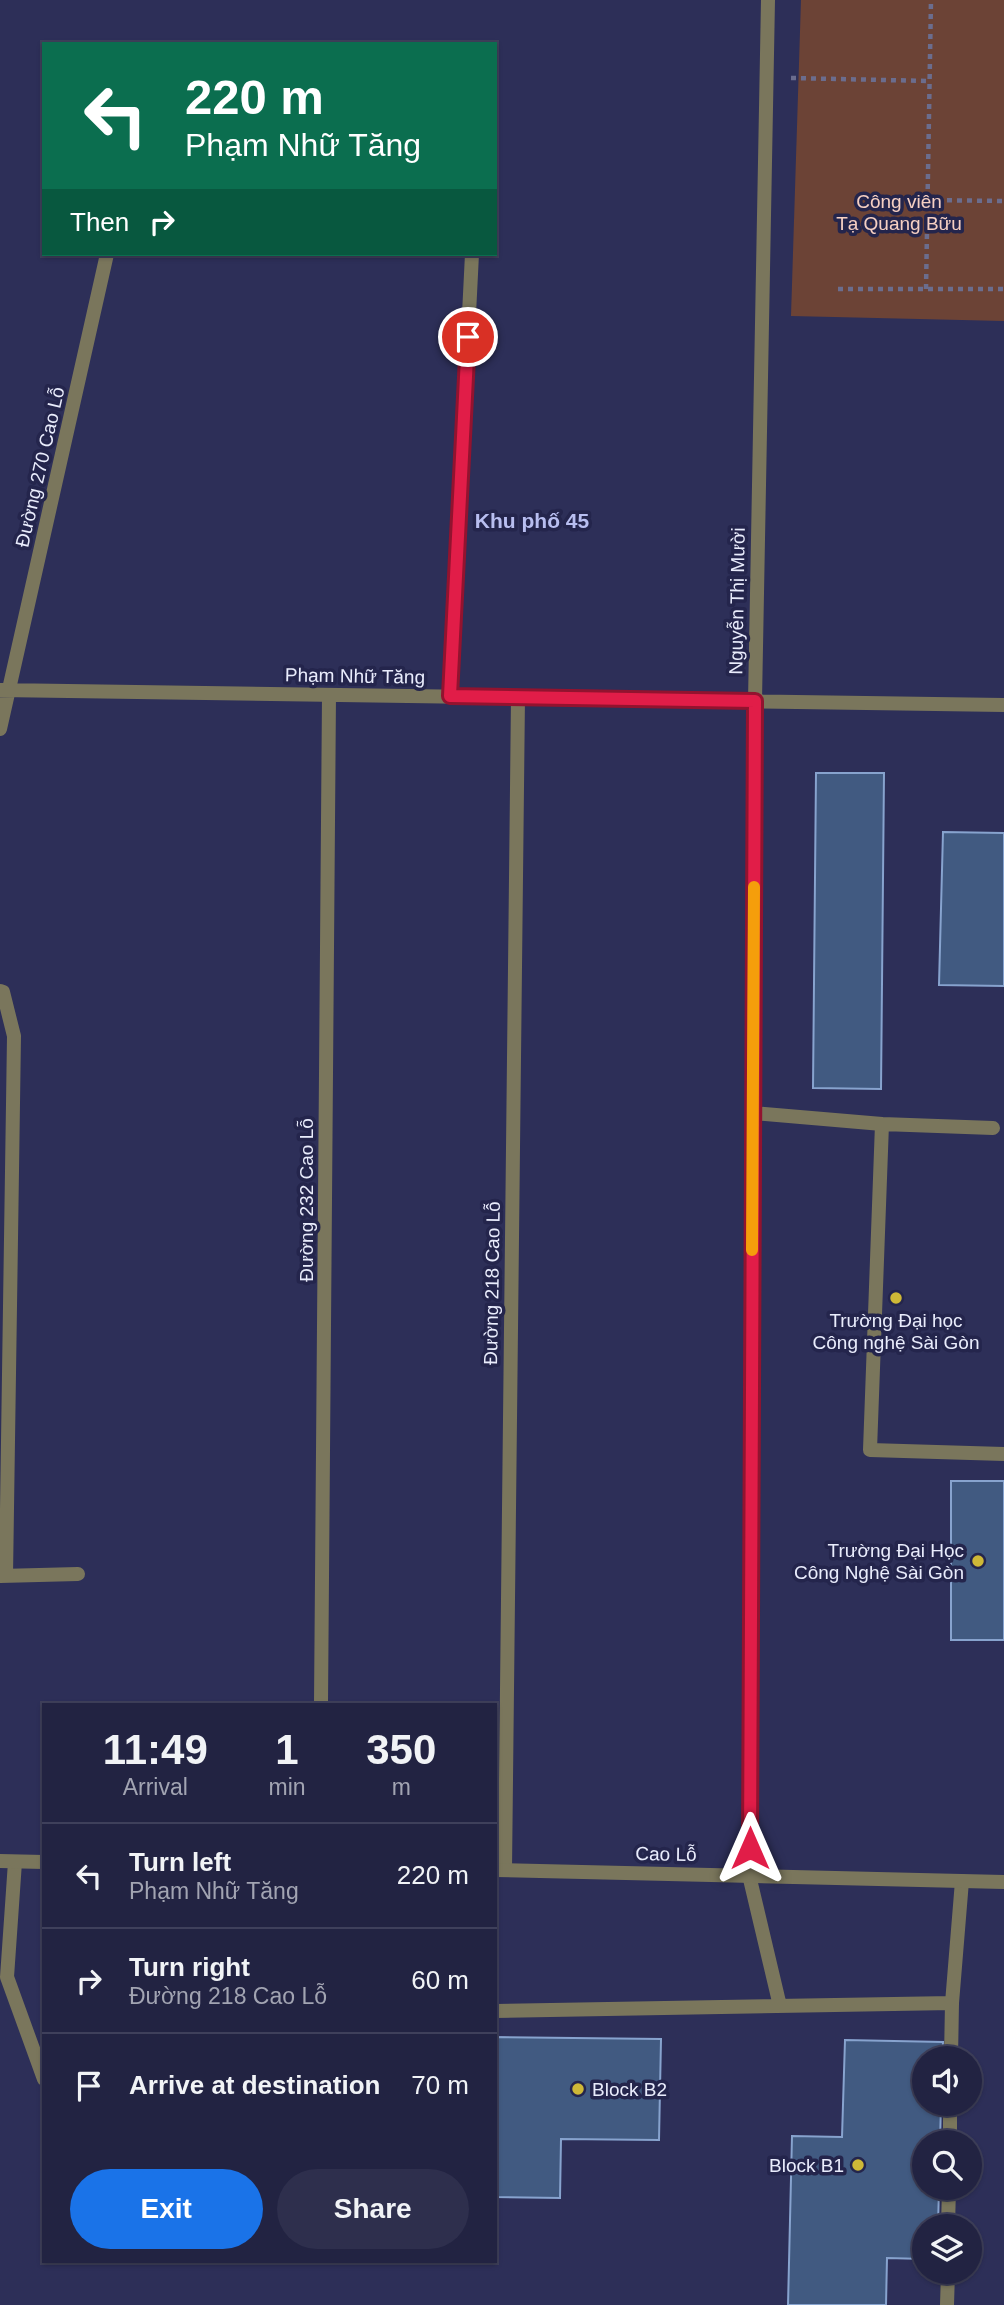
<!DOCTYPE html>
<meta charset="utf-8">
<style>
body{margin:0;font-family:Helvetica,sans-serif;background:#2e2f4d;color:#f1f3f6;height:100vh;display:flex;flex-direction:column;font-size:26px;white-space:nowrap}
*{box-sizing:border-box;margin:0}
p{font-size:23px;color:#a2a4b2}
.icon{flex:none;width:38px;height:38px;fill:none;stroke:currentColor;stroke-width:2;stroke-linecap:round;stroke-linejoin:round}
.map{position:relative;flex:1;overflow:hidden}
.drawer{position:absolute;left:42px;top:1703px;width:455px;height:560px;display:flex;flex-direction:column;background:#222342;border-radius:0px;box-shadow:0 2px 5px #0004,0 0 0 2px #3f405b}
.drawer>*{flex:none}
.banner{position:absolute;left:42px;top:42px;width:455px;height:214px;border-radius:0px;box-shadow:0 2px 5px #0004,0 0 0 2px #3f405b;background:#0b6e4f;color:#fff;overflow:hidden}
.buttons{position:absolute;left:912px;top:2046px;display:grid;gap:14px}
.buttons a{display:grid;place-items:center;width:70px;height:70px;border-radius:50%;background:#222342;box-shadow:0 2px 5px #0004,0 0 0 2px #3f405b;font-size:35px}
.pin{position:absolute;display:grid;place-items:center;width:60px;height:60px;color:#fff;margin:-30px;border:4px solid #fff;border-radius:50%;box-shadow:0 2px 7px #0007}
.me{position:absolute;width:77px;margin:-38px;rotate:0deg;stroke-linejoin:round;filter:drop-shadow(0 0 5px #0008)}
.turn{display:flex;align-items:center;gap:24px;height:147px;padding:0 28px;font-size:32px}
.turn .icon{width:91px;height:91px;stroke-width:2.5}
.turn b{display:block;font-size:49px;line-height:60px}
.then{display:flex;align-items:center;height:66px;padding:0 28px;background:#0003;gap:14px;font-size:26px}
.eta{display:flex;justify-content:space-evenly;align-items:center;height:119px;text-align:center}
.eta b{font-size:42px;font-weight:700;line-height:49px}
.action{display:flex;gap:14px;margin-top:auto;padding:14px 28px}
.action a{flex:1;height:80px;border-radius:42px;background:#1a73e8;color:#fff;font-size:28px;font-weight:700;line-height:80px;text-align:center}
.action a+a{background:#2e2f4d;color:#f1f3f6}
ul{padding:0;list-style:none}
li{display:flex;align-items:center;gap:21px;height:105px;padding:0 28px;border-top:2px solid #3f405b}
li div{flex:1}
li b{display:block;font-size:26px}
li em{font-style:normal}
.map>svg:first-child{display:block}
.green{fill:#6c4336}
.building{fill:#415a81;stroke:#87a3ce;stroke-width:2}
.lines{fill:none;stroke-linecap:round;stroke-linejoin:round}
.path{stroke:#6b6d8e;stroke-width:4.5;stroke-dasharray:5 5;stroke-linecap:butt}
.service{stroke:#7a765c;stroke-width:14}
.minor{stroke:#7a765c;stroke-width:14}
.tertiary{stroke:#7a765c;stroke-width:14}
.route-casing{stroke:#92132f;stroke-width:18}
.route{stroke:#e11d48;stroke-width:12}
.slow{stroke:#f59e0b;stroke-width:12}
.poi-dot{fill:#ceb837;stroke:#24254c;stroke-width:2.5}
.labels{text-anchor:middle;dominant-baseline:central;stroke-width:7;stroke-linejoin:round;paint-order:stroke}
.park-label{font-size:19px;fill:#f6d0c3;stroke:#24254c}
.street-label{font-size:19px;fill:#e9ecfc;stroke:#24254c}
.poi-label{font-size:19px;fill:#e9ecfc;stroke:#24254c;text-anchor:end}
.neighbourhood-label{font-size:21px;font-weight:bold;fill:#b8bef0;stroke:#24254c}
</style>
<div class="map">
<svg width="1004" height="2305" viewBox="0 0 1004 2305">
<rect width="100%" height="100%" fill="#2d2f58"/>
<path class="green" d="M801,0H1004V321L791,316Z"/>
<path class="building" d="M816,773H884L881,1089L813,1088Z
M943,832L1004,833V986L939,985Z
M951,1481H1004V1640H951Z
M495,2037L661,2039L659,2140L561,2139L560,2198L495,2197Z
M845,2040L943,2042L942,2058H924V2104H941L940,2142H924V2188H939L938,2226H924V2259L887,2258L886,2305H788L792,2136L842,2137Z"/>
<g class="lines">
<path class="path" d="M791,78L930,81
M927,200L1004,201
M838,289H1004
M926,289L931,0"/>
<path class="service" d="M753,1113L882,1124L870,1450L1004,1454
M882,1124L993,1128
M15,1862L7,1977L44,2079
M749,1875L780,2006
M495,2011L952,2003
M951,2058L952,2003L962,1881
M950,2142V2104
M948,2226L949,2188
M947,2305L948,2272"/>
<path class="minor" d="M0,690L1004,705
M450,696L472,254
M0,729L107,254
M0,991L3,992L14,1036L6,1576
M0,1576L78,1574
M321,1704L329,695
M505,1870L518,697
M749,1875L755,701L768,0"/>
<path class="tertiary" d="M0,1861L44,1862
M495,1870L1004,1882"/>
</g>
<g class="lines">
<g class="route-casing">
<path id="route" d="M468,337L450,696L755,701L750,1848"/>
</g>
<use href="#route" class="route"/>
<path class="slow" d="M752,1250L754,887"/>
</g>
<g class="poi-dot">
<circle cx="896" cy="1298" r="7"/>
<circle cx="978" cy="1561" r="7"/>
<circle cx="578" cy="2089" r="7"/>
<circle cx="858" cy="2165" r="7"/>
</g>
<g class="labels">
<g class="park-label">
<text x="899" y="201">Công viên<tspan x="899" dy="22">Tạ Quang Bữu</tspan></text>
</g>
<g class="street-label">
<text transform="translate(40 467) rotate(-77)">Đường 270 Cao Lỗ</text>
<text transform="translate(737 601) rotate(-89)">Nguyễn Thị Mười</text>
<text transform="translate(355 676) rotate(1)">Phạm Nhữ Tăng</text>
<text transform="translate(306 1200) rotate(-90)">Đường 232 Cao Lỗ</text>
<text transform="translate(492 1283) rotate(-89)">Đường 218 Cao Lỗ</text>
<text transform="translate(666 1854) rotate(1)">Cao Lỗ</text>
</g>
<g class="poi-label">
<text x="896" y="1320" text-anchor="middle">Trường Đại học<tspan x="896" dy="22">Công nghệ Sài Gòn</tspan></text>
<text x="964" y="1550">Trường Đại Học<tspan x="964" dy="22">Công Nghệ Sài Gòn</tspan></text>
<text x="592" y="2089" text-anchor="start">Block B2</text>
<text x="844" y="2165">Block B1</text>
</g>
<g class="neighbourhood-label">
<text x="532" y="520">Khu phố 45</text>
</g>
</g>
</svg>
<div class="buttons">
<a><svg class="icon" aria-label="sound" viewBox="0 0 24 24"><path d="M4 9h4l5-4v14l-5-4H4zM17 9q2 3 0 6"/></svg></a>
<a><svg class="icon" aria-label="search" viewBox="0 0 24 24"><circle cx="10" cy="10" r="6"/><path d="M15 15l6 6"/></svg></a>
<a><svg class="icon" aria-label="layers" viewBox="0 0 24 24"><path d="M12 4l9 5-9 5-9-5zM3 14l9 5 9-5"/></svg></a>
</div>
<div class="pin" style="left:468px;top:337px;background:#d93025"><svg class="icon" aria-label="arrive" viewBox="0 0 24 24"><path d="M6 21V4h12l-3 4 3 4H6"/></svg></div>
<svg class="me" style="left:750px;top:1848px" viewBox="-20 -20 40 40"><path d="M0-17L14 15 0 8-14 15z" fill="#e11d48" stroke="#fff" stroke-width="4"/></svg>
<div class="banner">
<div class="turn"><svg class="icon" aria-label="left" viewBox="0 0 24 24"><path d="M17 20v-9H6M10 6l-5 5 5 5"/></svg><div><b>220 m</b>Phạm Nhữ Tăng</div></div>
<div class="then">Then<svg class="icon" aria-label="right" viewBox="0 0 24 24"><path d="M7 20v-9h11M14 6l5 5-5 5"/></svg></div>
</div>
<section class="drawer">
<div class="eta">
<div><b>11:49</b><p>Arrival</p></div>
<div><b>1</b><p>min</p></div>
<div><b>350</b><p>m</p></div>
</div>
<ul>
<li><svg class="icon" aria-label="left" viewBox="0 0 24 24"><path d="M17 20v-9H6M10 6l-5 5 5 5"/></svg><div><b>Turn left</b><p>Phạm Nhữ Tăng</p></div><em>220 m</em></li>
<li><svg class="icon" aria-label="right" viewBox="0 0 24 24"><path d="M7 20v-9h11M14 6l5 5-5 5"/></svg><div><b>Turn right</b><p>Đường 218 Cao Lỗ</p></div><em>60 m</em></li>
<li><svg class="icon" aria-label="arrive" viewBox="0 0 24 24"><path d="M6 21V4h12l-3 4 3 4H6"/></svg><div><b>Arrive at destination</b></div><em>70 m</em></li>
</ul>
<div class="action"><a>Exit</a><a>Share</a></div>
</section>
</div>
